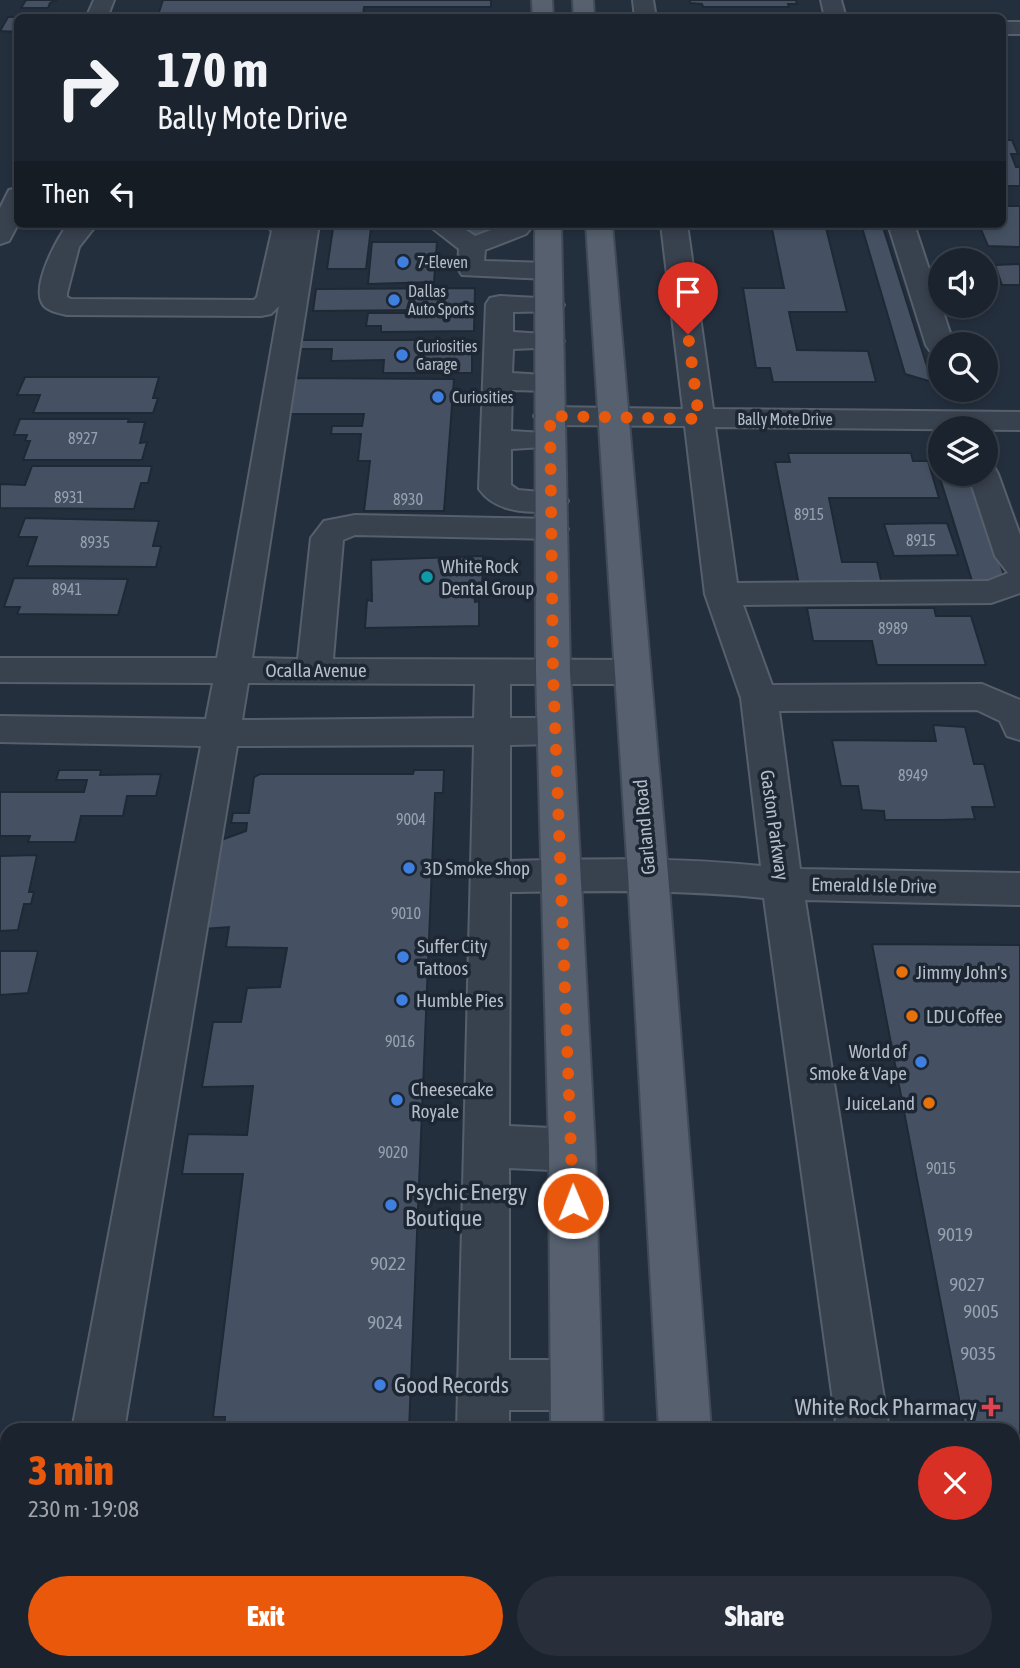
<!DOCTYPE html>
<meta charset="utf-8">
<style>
body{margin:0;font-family:"Asap Condensed",sans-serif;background:#282f3a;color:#f1f3f6;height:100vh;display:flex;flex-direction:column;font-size:26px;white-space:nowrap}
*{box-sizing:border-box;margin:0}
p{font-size:23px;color:#a0a4aa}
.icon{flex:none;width:38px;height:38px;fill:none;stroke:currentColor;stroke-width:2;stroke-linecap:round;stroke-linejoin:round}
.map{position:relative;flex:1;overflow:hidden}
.sheet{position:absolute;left:0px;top:1423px;width:1020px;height:247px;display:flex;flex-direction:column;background:#1b232e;border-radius:21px 21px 0 0;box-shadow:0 4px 10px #0003,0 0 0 2px #39404a}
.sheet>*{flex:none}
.guide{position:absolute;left:14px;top:14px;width:992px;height:214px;border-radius:10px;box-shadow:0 4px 10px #0003,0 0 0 2px #39404a;background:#1b232e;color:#f1f3f6;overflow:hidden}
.buttons{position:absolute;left:928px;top:248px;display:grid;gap:14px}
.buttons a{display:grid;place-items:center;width:70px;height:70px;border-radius:50%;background:#1b232e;box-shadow:0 4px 10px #0003,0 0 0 2px #39404a;font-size:35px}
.pin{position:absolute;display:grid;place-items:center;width:60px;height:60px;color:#fff;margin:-72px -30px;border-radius:50% 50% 50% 0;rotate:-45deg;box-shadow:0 0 7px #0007}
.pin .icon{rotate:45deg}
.me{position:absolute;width:77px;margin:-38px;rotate:359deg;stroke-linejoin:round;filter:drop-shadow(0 0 5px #0008)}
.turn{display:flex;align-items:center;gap:24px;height:147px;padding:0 28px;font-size:32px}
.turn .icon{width:91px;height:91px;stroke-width:2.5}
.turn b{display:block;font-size:49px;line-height:60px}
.then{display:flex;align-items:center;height:66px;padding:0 28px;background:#0003;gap:14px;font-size:26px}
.round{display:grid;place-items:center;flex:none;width:74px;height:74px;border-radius:37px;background:#282f3a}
.headline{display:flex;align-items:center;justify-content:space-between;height:119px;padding:0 28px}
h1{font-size:42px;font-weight:800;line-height:52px;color:#ea580c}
.button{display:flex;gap:14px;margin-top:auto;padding:14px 28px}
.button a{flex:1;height:80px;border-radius:42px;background:#ea580c;color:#fff;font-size:28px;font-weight:800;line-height:80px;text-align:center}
.button a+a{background:#282f3a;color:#f1f3f6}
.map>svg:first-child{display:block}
.building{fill:#455162;stroke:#1f2835;stroke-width:2}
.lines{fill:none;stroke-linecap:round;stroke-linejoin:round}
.minor-casing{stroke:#565f6c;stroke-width:4}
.major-casing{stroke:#414a57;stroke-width:4}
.minor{fill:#38414e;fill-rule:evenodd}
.major{fill:#56606e;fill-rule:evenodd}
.route{stroke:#ea580c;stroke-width:12;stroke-dasharray:0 21.6}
.shop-dot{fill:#3f7fe0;stroke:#1d2633;stroke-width:2.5}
.culture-dot{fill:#0f9aa8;stroke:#1d2633;stroke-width:2.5}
.food-dot{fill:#e8710a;stroke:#1d2633;stroke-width:2.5}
.health-dot{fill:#e0444e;stroke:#1d2633;stroke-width:2.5}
.labels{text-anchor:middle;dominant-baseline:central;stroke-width:7;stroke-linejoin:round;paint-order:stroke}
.far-poi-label{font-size:16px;fill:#b4bcc9;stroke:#1d2633;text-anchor:start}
.far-street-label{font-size:16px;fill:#b4bcc9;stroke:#1d2633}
.number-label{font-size:16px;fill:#98a1af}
.poi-label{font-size:19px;fill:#b4bcc9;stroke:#1d2633;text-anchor:start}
.street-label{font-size:19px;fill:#b4bcc9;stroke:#1d2633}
.near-number-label{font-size:19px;fill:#98a1af}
.near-poi-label{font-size:23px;fill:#b4bcc9;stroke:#1d2633;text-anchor:start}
</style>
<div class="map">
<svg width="1020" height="1668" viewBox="0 0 1020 1668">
<rect width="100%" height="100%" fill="#242f3e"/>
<path class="building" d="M26,0H57L50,3L48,8H21Z
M163,0H491V7H364L363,18H157Z
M690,0H796L797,4H788L789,7H703L702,4L690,3Z
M8,17H45L18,18V32L0,31Z
M1003,140H1012L1018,154H1011L1016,167H1020V186H1003Z
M1003,206H1020V247L988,246L980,227H968L967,224H1003Z
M459,224H486L496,231L477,237Z
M771,224H825L847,312H789L797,350L868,351L876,382H773L770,368H756L743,288H784Z
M861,224H882L932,382L905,374Z
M333,228H371L366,269H327Z
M372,242H437L434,282L368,284Z
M1020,264V285H1002L995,265Z
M475,288L474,331L381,332V326H366L368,313H430V310L313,311L316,289Z
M302,340H472V373H383L384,360L331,361L332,349H300Z
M25,377H159L153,398H158L153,413H33L40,395H17Z
M291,378L454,379L444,511H364L370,461H358L361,434H331L332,426H362L364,414H285Z
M20,419H129L128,422H145L140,443L147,442L142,460H23L30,441H25L27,435H14Z
M788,453H911L913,461H928L939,498H829L842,562H877L882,585H799L775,462H790Z
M940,458V474H970L1005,578L973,584L934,459Z
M32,466H152L148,483H141L134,509L0,508V484L25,485Z
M25,518L159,521L153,546H161L156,567L27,566L37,537H18Z
M947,523L958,555L894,556L884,524Z
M483,556L482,594H474L475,602L479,601V626L365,628L367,600L372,601L371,560Z
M14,578L128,579L118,615L17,614L20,607H4Z
M807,608H934L936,616H971L986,665H877L872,641H813Z
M933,725L965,727L974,764H984L995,807H972L975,819L941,820H885L884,811L862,810L858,786H841L832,740L936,741Z
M59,770H101L100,775L161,774L156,796H127L123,816H81L75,842H28L30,836H0V792H84L87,780H56Z
M414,770H444L443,793H435L409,1430H224L225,1417H213L243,1174H182L188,1134L247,1135L253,1086L202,1087L213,1022H241L247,988L280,987L287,948L226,947L229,927L203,929L213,843L246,831L247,823H231L233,813H249L254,777L260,774H413Z
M37,855L29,892H34L31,904H24L18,930L0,931V856Z
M872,944L1020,945V1668H1010L1009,1662H1013V1430H965Z
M0,951H38L28,993L0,995Z
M392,1662H411V1668H391Z"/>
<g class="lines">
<g class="minor-casing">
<path id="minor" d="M94,0H114L107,18H86Z
M633,0H653L656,18H635Z
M821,0H841L846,18H825Z
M1003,22H1020V34H1003Z
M18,188V224L9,241L0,244V208L9,190Z
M68,224H97L79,247L67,293V297L71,299L254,300L257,297L272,231L265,224H319L252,658L298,659L311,538L324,521L355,515L552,519L563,522L568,529L563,536L552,539L355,535L343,540L333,659L632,660L644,663L650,672L644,681L632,684H510V718H555L568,722L573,731L568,740L555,744L510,745V861C594,859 677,857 761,866L741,698L705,594L685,426L549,425L539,422L534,416L539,410L549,407L683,409L661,224H687L713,409L1020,412V430L715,427L737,583L988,581L1008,573L995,556L968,474H985V465L994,467L998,474L1020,535V593L991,603L743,605L772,685L982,684L1020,700V740L1007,736L1000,721L977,710L779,711L800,869L1020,873V905L805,900L889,1430H837L764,898C679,889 595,891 510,892L509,1126L572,1129L588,1135L595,1150L588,1165L572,1171L509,1168V1360H576L594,1367L601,1385L594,1403L576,1410H509V1430H457L474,745L237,746L124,1430H72L201,746L0,742V716L206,719L213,683L0,682V658H217L279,306L271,314L261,316L67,315C59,313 46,311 42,303C32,284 57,239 68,224ZM248,683L475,684L474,718L242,720Z
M427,224H457L475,236L507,224H526L530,229L526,234L485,250L484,261L548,263L557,265L561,271L557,277L548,279L462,275L458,269L459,249Z
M888,224H914L954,345H940V353L930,351L926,345Z
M500,296L560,299L564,305L560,311L513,312V332L560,335L564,341L560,347L513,349L512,373L560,376L564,382L560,388L550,391L512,390L511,431L560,434L564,440L560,446L511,449V485L518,490L563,494L568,501L563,508C536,515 496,514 479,489L486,304L490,298Z
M30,1662H86L85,1668H29Z
M432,1662H488V1668H432Z
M870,1662H926L927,1668H871Z"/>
</g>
<g class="major-casing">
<path id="major" d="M532,0H552L553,18H533Z
M573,0H593L594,18H574Z
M535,224H561L570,671L595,1150L603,1430H551L549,1150L536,671Z
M586,224H612L668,874L711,1430H659L628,874Z
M557,1662H613V1668H557Z
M673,1662H729V1668H673Z"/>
</g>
<use href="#minor" class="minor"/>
<use href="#major" class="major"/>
</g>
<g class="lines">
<path class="route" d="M573,1203L553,671L550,416L699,419L688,334"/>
</g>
<g class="shop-dot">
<circle cx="403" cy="262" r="7"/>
<circle cx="394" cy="300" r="7"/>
<circle cx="402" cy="355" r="7"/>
<circle cx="438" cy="397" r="7"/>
<circle cx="409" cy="868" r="7"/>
<circle cx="403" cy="957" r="7"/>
<circle cx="402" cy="1000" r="7"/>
<circle cx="921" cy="1062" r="7"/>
<circle cx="397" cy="1100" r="7"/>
<circle cx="391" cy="1205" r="7"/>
<circle cx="380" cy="1385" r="7"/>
</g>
<circle class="culture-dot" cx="427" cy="577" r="7"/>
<g class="food-dot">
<circle cx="902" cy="972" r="7"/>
<circle cx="912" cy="1016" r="7"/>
<circle cx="929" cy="1103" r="7"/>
</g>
<path class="health-dot" d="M987.5 1396.5h7v7h7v7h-7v7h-7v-7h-7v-7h7z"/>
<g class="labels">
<g class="far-poi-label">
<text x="417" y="262">7-Eleven</text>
<text x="408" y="291">Dallas<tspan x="408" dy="18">Auto Sports</tspan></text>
<text x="416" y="346">Curiosities<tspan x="416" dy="18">Garage</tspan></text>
<text x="452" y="397">Curiosities</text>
</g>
<g class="far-street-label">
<text x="785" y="419">Bally Mote Drive</text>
</g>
<g class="number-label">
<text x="83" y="438">8927</text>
<text x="69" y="497">8931</text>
<text x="408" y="499">8930</text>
<text x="809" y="514">8915</text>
<text x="921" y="540">8915</text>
<text x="95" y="542">8935</text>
<text x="67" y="589">8941</text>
<text x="893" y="628">8989</text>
<text x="913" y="775">8949</text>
<text x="411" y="819">9004</text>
<text x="406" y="913">9010</text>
<text x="400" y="1041">9016</text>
<text x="393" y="1152">9020</text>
<text x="941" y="1168">9015</text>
</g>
<g class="poi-label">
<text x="441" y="566">White Rock<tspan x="441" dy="22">Dental Group</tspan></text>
<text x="423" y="868">3D Smoke Shop</text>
<text x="417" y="946">Suffer City<tspan x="417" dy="22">Tattoos</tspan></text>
<text x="916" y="972">Jimmy John's</text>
<text x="416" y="1000">Humble Pies</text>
<text x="926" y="1016">LDU Coffee</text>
<text x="907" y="1051" text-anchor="end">World of<tspan x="907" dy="22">Smoke &amp; Vape</tspan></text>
<text x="411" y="1089">Cheesecake<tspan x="411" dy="22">Royale</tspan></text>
<text x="915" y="1103" text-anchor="end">JuiceLand</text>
</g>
<g class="street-label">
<text x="316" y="670">Ocalla Avenue</text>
<text transform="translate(775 825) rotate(82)">Gaston Parkway</text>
<text transform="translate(644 827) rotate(-95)">Garland Road</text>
<text transform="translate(874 885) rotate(1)">Emerald Isle Drive</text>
</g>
<g class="near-number-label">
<text x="955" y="1234">9019</text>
<text x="388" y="1263">9022</text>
<text x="967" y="1284">9027</text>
<text x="981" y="1311">9005</text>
<text x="385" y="1322">9024</text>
<text x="978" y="1353">9035</text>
</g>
<g class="near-poi-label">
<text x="405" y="1192">Psychic Energy<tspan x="405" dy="26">Boutique</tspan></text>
<text x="394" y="1385">Good Records</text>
<text x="977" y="1407" text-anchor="end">White Rock Pharmacy</text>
</g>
</g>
</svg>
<div class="buttons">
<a><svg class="icon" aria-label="sound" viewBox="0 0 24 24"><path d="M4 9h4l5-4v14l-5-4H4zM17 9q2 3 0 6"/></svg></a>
<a><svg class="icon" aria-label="search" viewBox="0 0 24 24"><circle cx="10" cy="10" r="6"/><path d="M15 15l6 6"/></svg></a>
<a><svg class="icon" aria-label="layers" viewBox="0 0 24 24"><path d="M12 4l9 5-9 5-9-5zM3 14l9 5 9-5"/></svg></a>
</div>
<div class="pin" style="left:688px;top:334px;background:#d93025"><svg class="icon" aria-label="arrive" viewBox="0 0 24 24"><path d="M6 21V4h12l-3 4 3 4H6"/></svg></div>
<svg class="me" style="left:573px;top:1203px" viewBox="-20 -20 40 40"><circle r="17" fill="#ea580c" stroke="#fff" stroke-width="3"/><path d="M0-11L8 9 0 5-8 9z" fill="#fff"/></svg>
<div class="guide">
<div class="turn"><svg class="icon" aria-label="right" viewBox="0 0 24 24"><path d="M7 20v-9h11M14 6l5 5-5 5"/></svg><div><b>170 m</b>Bally Mote Drive</div></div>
<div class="then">Then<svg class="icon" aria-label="left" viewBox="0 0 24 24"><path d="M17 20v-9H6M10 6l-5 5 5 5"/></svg></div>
</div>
<section class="sheet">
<div class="headline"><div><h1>3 min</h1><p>230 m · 19:08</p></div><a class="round" style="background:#d93025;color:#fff"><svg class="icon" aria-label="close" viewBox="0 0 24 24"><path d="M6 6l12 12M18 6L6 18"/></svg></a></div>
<div class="button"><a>Exit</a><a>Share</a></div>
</section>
</div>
